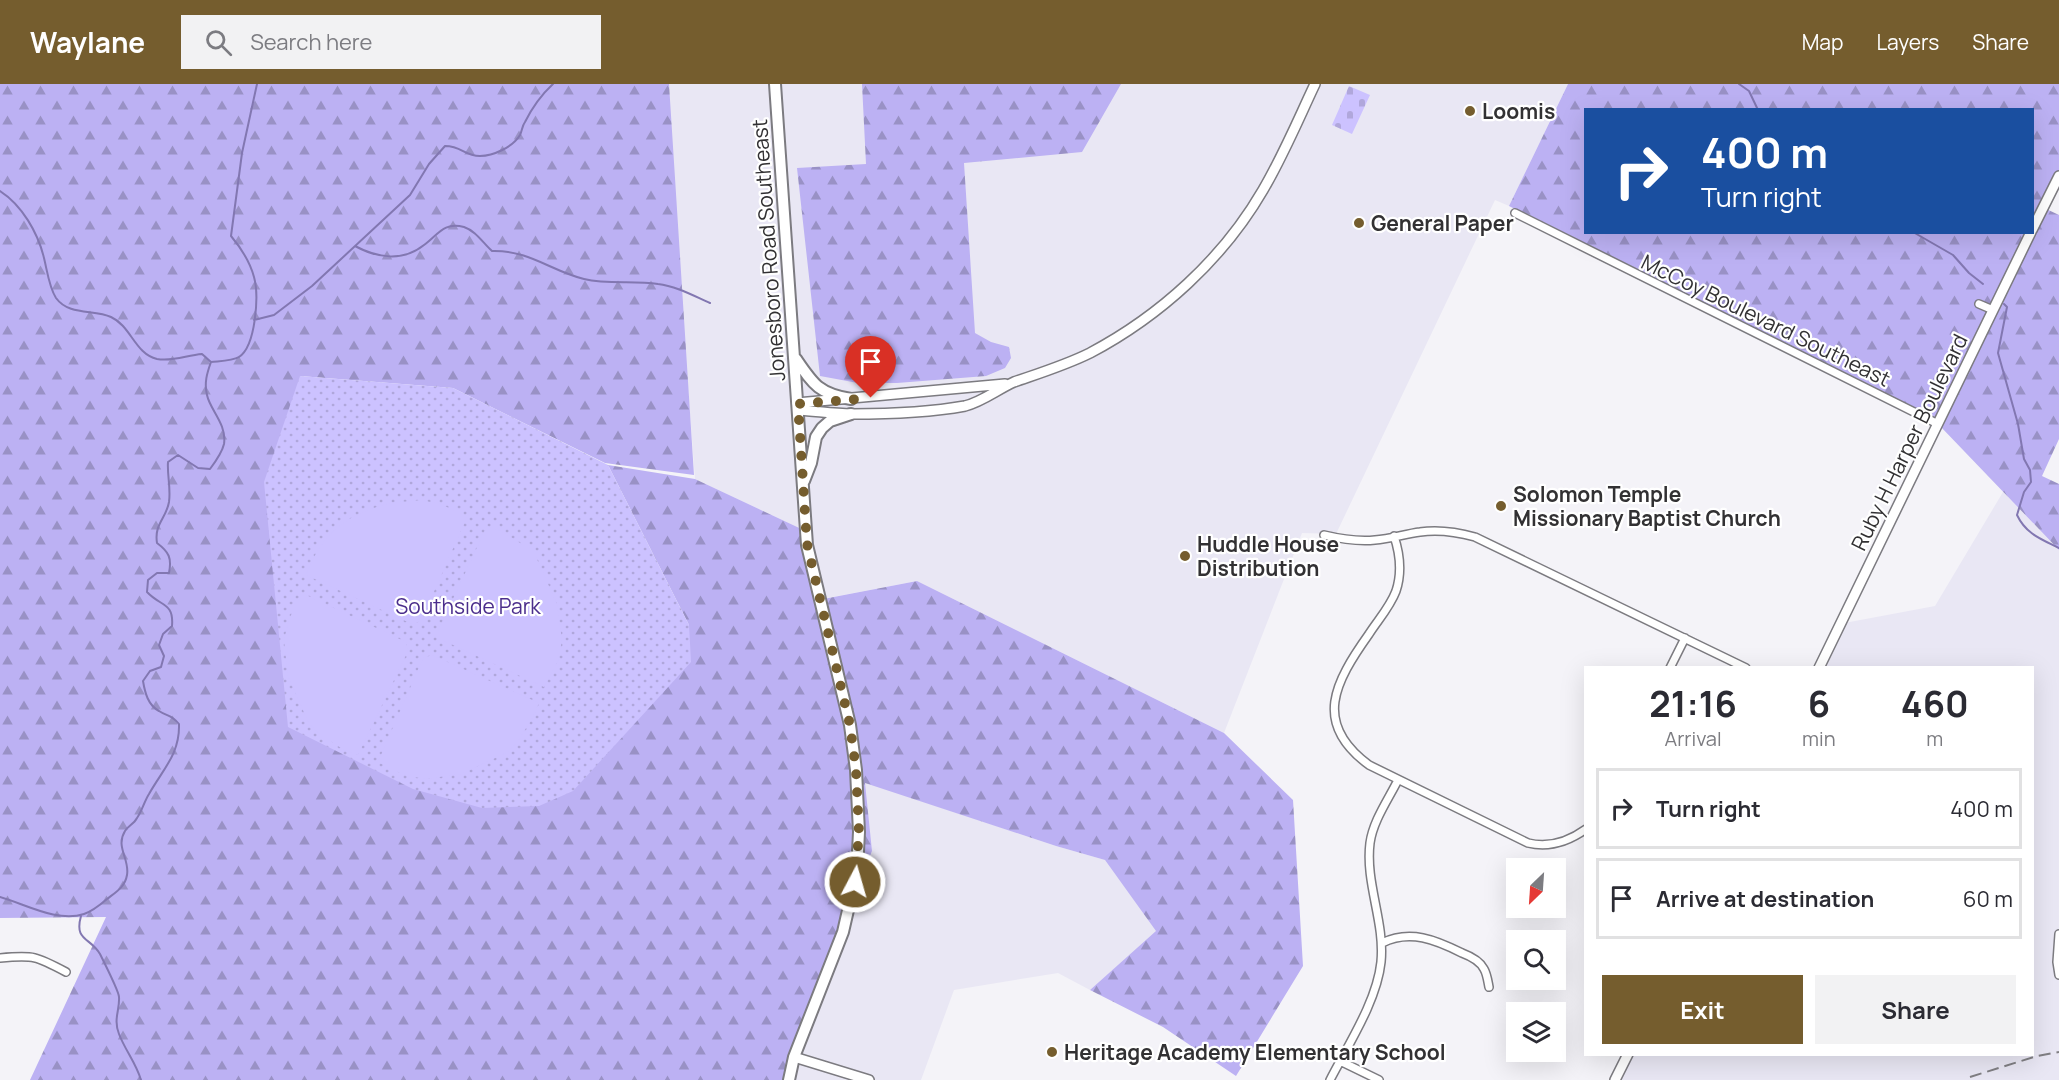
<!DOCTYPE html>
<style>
body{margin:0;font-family:Manrope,sans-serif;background:#f2f2f3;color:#2b2b33;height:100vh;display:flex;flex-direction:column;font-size:22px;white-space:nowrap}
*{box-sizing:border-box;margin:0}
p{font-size:20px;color:#7c7c81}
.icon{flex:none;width:33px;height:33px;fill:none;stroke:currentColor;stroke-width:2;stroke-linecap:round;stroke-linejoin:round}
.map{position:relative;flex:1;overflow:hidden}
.drawer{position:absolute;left:1584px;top:582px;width:450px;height:390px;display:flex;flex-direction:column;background:#fff;border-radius:0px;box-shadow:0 6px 24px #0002}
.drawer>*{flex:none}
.top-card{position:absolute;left:1584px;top:24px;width:450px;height:126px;border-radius:0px;box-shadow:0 6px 24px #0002;background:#1a4fa0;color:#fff;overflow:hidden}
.needle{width:39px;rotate:205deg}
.controls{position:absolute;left:1506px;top:774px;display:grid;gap:12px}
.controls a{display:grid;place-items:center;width:60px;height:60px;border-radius:0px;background:#fff;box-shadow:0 6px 24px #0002;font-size:30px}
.pin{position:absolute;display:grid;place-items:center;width:51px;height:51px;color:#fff;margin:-62px -26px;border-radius:50% 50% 50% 0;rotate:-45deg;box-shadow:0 0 6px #0007}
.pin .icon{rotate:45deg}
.me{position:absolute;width:66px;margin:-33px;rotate:6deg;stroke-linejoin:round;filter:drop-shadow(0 0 4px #0008)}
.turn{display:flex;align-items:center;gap:21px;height:126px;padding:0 18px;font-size:27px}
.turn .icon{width:78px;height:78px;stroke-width:2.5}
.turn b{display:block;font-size:42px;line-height:51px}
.eta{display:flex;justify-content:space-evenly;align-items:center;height:102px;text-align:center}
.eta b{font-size:36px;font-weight:700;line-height:42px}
.button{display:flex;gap:12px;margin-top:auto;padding:12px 18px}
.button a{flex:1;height:69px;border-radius:0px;background:#755d2e;color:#fff;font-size:24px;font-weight:700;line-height:69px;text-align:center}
.button a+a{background:#f2f2f3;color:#2b2b33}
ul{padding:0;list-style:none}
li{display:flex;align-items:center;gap:18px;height:81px;margin:0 12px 9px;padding:0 6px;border:3px solid #e1e1e2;border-radius:0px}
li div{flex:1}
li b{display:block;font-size:22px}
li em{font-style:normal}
header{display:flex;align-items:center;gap:36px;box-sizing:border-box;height:84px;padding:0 30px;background:#755d2e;color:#fff}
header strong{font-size:28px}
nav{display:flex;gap:33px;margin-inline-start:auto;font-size:21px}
.search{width:420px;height:54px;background:#f2f2f3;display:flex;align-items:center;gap:15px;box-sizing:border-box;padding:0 21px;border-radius:0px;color:#7c7c81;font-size:22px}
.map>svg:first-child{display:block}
.built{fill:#e9e7f4}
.forest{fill:url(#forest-firs);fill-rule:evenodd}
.cemetery{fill:url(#cemetery-stones)}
.park{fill:url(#park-dots)}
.pitch{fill:#ccc2ff}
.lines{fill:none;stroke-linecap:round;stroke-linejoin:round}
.stream{stroke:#8277b1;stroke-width:2}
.minor-casing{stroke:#7c7b80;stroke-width:10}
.tertiary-casing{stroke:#7c7b80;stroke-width:12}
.secondary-casing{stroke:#7c7b80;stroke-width:14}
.minor{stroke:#fff;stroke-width:7}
.tertiary{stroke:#fff;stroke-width:9}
.secondary{stroke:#fff;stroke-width:10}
.rail{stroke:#807f83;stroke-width:2;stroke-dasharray:12 6;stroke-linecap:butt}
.route{stroke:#755d2e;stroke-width:10;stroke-dasharray:0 18}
.poi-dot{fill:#755d2e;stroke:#fff;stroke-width:2}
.labels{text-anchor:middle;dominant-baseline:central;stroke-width:4.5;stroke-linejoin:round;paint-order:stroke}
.poi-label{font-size:21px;font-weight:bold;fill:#323133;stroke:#fff;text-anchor:start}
.street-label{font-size:21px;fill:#323133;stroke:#fff}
.park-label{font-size:21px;fill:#4b2e8c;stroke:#fff}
</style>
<header>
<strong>Waylane</strong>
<div class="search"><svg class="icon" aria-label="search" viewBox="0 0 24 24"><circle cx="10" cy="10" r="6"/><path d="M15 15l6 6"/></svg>Search here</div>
<nav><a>Map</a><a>Layers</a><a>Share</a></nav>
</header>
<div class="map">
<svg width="2059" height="996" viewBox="0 0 2059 996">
<defs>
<pattern id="forest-firs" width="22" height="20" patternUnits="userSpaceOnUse" patternTransform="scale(1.5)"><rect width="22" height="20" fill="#bcb1f3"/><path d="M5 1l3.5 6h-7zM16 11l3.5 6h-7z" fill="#9991c5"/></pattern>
<pattern id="cemetery-stones" width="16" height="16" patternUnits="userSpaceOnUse" patternTransform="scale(1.5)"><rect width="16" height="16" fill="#ccc2ff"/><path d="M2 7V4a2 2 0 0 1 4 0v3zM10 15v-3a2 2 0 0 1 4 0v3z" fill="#b0a7db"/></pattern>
<pattern id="park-dots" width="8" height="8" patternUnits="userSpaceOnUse" patternTransform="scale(1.5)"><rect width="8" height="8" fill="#ccc2ff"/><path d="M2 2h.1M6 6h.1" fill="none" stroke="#b0a7db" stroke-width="1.8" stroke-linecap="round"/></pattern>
</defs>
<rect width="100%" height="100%" fill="#f4f3f8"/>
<path class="built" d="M667,0H1568L1509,122L1495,116L1336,450L1302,449L1224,649L917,497L817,516L810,449L695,395L669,54Z
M2003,408L2059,466V996H1612L1624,971L2032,970V584L1817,583L1839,540L1935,522Z
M864,698L1056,762L1105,776L1157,847L1090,906L1058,889L954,906L921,996H785L872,768Z"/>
<path class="forest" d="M0,0H669L694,391L605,379L453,304L300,292L689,541L608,381L695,395L810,449L818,516L917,497L1224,649L1293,716L1303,882L1236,992L1163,943L1090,906L1156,847L1105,776L1056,762L865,699L872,767L840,848L786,996H30L106,833L0,834Z
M862,0H1121L1082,68L964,79L975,249L991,258L1009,263L1011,274L1005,284L986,292L897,299H858L820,292L797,84L866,80Z
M1568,0H2059V89L2042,123L2059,131V355L2042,392L2059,400V466L1940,342L1509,122ZM1586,26H2032V148H1586Z"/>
<path class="cemetery" d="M1349,2L1370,11L1352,50L1332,41Z"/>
<path class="park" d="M300,292L453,304L608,381L689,541L691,578L573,707L539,722L482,724L413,705L288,643L264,398Z"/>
<path class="pitch" d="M420,416L441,420L467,433L421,537L412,540L306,491C321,452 342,433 383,421C394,417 408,418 420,416Z
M487,442L501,447L525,462L536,473L557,520L562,556L558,577L544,603L440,555L438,547Z
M302,509L406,558L408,567L358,671L344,666L320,650L309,640L288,592L284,556L289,535Z
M432,571L539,619L533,633L518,657L508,668L461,690L425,695L404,691L378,678L423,574Z"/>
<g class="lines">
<path class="stream" d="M1739,0L1749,7L1758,26
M0,107C22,121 38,149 44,174C47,186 49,203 56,214C69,232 94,225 111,233C131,242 135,270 157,275C173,278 187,271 202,270L211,278
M1913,148L1953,171L1969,189L1983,200
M355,162C377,174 403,178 424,161C439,150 443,138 464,143C476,147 483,159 492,167C529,166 551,187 584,195C609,201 634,196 658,200C676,202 694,212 710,219
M2004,220L2007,223L1998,269L2018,340L2024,375L2030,386L2031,398L2024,408L2017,431C2026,450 2041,455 2059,464
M254,236L274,231L312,202L410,111L429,80L445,62C462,62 464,72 480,72C493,72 513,63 520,51C522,47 522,42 525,38C532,24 541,11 553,0
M211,278C219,277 232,277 239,273C256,262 259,211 254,193C250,178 241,164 231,152L242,69L257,0
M0,813C25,820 58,839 84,830C93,827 100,821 107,815C116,808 125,803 127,791C130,775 115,763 125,747C128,742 134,740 137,734C142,727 144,718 149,710C163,685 180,670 179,640C171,630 168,633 159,627C148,621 145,609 143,597L150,587L161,583L164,572L159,561L163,550L172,542C174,518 161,523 147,508L148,496L157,489H169C172,474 169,468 157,459C154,440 166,435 169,418C171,404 167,391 168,378L178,371L198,384L210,385C216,377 222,369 224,360C227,340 210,326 207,311C204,299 207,289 211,278
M81,832C74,857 90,853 100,870C103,876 119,908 119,913C120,926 113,935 119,950C125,966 136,979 141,996"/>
<g class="minor-casing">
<path id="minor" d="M1515,129L1938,340
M1979,220L1993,226
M1324,451C1341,455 1357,458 1375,456C1390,455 1405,450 1420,448C1439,445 1457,448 1475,453L1746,584
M1394,452C1400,470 1402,489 1396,507C1390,523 1378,536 1369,550C1335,598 1312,639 1369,681L1528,759C1549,764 1568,758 1586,745
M1670,584L1685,554
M2059,850L2057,878L2059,891
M1382,859C1410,845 1436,856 1462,869C1470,872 1480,877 1484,885C1487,890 1488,898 1489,903
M0,874C34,871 36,872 66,888
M1340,977L1379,996
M1330,996C1348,961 1377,917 1381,878C1385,838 1365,799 1370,759C1373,737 1388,716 1398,696"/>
</g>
<g class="tertiary-casing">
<path id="tertiary" d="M2032,146L2059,92
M797,319L1005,300
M798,326C816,327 834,330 852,330C886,330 932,328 965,322C982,318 998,305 1014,298C1040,289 1066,281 1090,269C1160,232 1223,175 1263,106C1283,72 1298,36 1315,0
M1819,584L2031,148
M794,973L869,996
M1615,996L1628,970"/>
</g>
<g class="secondary-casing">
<path id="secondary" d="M775,0L807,461L850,641L856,686L859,748L857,787L843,848L794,973L789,996
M796,275C813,300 819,310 851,315
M804,397L811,379L816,353L822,344L830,337L851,330"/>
</g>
<use href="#minor" class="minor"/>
<use href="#tertiary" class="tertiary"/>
<use href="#secondary" class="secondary"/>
<path class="rail" d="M1970,993L2037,972L2059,968"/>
</g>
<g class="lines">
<path class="route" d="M855,798L859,748L856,686L850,641L807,460L798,320L871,314"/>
</g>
<g class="poi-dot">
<circle cx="1470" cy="27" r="6"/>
<circle cx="1359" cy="139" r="6"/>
<circle cx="1501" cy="422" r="6"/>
<circle cx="1185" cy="472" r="6"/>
<circle cx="1052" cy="968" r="6"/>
</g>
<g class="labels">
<g class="poi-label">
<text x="1482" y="27">Loomis</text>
<text x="1371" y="139">General Paper</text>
<text x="1513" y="410">Solomon Temple<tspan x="1513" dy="24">Missionary Baptist Church</tspan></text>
<text x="1197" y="460">Huddle House<tspan x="1197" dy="24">Distribution</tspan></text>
<text x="1064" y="968">Heritage Academy Elementary School</text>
</g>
<g class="street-label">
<text transform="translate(768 166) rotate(-94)">Jonesboro Road Southeast</text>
<text transform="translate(1766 236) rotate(26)">McCoy Boulevard Southeast</text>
<text transform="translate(1909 358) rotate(-64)">Ruby H Harper Boulevard</text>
</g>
<g class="park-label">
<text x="468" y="522">Southside Park</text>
</g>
</g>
</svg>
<div class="controls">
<a><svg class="needle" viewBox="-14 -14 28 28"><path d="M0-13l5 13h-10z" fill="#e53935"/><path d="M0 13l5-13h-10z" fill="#7c7c81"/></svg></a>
<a><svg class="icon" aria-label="search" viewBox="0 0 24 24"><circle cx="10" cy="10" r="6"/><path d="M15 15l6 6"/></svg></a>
<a><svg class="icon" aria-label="layers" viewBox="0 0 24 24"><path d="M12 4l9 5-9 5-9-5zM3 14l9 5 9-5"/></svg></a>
</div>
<div class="pin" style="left:871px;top:314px;background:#d93025"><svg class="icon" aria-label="arrive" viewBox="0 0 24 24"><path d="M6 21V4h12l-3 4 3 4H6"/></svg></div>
<svg class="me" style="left:855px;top:798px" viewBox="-20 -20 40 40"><circle r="17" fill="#755d2e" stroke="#fff" stroke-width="3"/><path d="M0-11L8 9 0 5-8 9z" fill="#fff"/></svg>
<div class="top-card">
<div class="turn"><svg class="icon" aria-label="right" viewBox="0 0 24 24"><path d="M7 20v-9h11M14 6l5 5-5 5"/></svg><div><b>400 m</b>Turn right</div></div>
</div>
<section class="drawer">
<div class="eta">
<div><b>21:16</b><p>Arrival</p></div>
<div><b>6</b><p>min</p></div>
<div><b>460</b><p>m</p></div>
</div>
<ul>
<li><svg class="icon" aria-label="right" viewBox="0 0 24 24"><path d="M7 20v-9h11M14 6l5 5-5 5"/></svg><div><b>Turn right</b></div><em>400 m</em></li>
<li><svg class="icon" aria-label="arrive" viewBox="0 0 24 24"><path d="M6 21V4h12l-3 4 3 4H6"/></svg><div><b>Arrive at destination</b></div><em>60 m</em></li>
</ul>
<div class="button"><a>Exit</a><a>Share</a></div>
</section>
</div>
